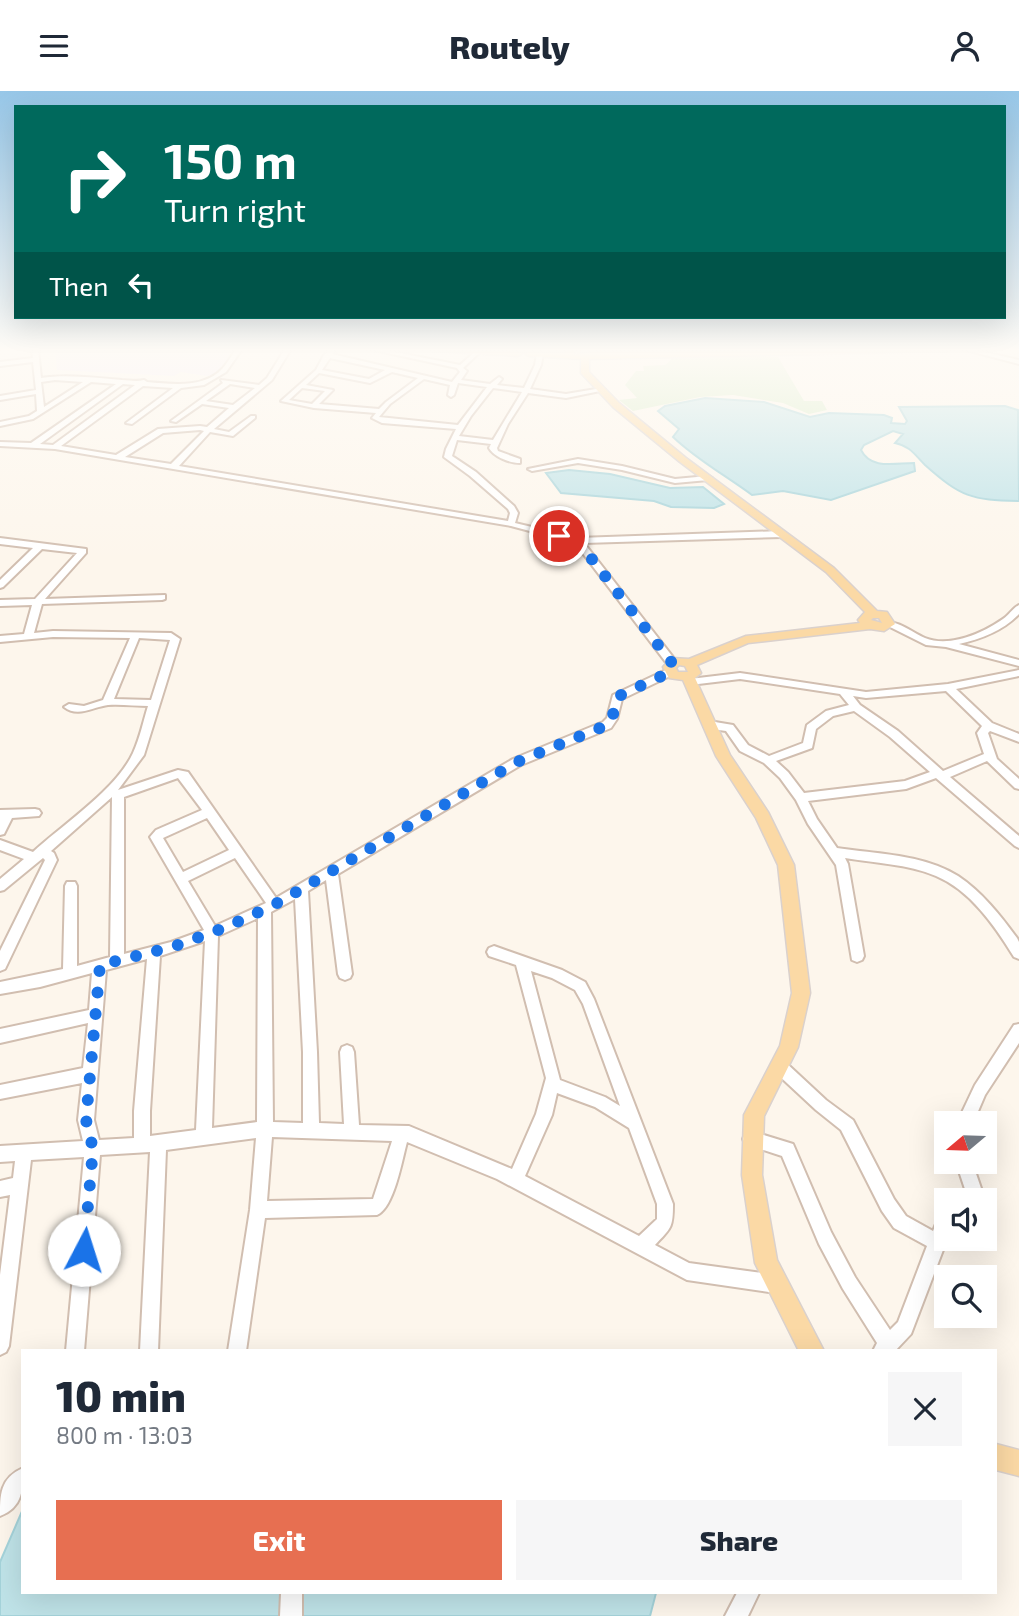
<!DOCTYPE html>
<meta charset="utf-8">
<style>
body{margin:0;font-family:"Exo 2",sans-serif;background:#f6f6f7;color:#1f2937;height:100vh;display:flex;flex-direction:column;font-size:26px;white-space:nowrap}
*{box-sizing:border-box;margin:0}
p{font-size:23px;color:#747a83}
.icon{flex:none;width:38px;height:38px;fill:none;stroke:currentColor;stroke-width:2;stroke-linecap:round;stroke-linejoin:round}
.map{position:relative;flex:1;overflow:hidden}
.drawer{position:absolute;left:21px;top:1258px;width:976px;height:245px;display:flex;flex-direction:column;background:#fff;border-radius:0px;box-shadow:0 7px 28px #0002}
.drawer>*{flex:none}
.hud{position:absolute;left:14px;top:14px;width:992px;height:214px;border-radius:0px;box-shadow:0 7px 28px #0002;background:#00695c;color:#fff;overflow:hidden}
.needle{width:46px;rotate:251deg}
.controls{position:absolute;left:934px;top:1020px;display:grid;gap:14px}
.controls a{display:grid;place-items:center;width:63px;height:63px;border-radius:0px;background:#fff;box-shadow:0 7px 28px #0002;font-size:35px}
.pin{position:absolute;display:grid;place-items:center;width:60px;height:60px;color:#fff;margin:-30px;border:4px solid #fff;border-radius:50%;box-shadow:0 2px 7px #0007}
.me{position:absolute;width:77px;margin:-38px;rotate:5deg;stroke-linejoin:round;filter:drop-shadow(0 0 5px #0008)}
.turn{display:flex;align-items:center;gap:24px;height:147px;padding:0 35px;font-size:32px}
.turn .icon{width:91px;height:91px;stroke-width:2.5}
.turn b{display:block;font-size:49px;line-height:60px}
.then{display:flex;align-items:center;height:66px;padding:0 35px;background:#0003;gap:14px;font-size:26px}
.round{display:grid;place-items:center;flex:none;width:74px;height:74px;border-radius:0px;background:#f6f6f7}
.overview{display:flex;align-items:center;justify-content:space-between;height:119px;padding:0 35px}
h1{font-size:42px;font-weight:800;line-height:52px}
.primary-button{display:flex;gap:14px;margin-top:auto;padding:14px 35px}
.primary-button a{flex:1;height:80px;border-radius:0px;background:#e76f51;color:#fff;font-size:28px;font-weight:800;line-height:80px;text-align:center}
.primary-button a+a{background:#f6f6f7;color:#1f2937}
header{display:flex;justify-content:space-between;align-items:center;height:91px;padding:0 35px;background:#fff;font-size:32px;font-weight:800}
.map>svg:first-child{display:block}
.education{fill:#f3e8fa}
.green{fill:#d8ecc9}
.water{fill:#bfe3e8;stroke:#a5d3da;stroke-width:2}
.lines{fill:none;stroke-linecap:round;stroke-linejoin:round}
.minor-casing{stroke:#d1beb0;stroke-width:4}
.major-casing{stroke:#dad1cd;stroke-width:3}
.minor{fill:#fff;fill-rule:evenodd}
.major{fill:#fbd9a5;fill-rule:evenodd}
.route{stroke:#1a73e8;stroke-width:12;stroke-dasharray:0 21.6}
</style>
<header><svg class="icon" aria-label="menu" viewBox="0 0 24 24"><path d="M4 6h16M4 12h16M4 18h16"/></svg>Routely<svg class="icon" aria-label="person" viewBox="0 0 24 24"><circle cx="12" cy="8" r="4"/><path d="M4 21q1-7 8-7t8 7"/></svg></header>
<div class="map">
<svg width="1019" height="1525" viewBox="0 0 1019 1525">
<rect width="100%" height="100%" fill="#fdf6ec"/>
<path class="education" d="M55,258H238L223,281L207,285L181,281L174,285L57,279Z"/>
<path class="green" d="M671,263L778,266L804,310H822L827,319L809,323L783,312L733,304L700,306L633,320L619,309L637,307L625,294L636,280H644L643,275L665,274L671,269Z"/>
<path class="water" d="M705,307L764,311L810,326L829,322L884,324L892,327L891,332L905,333L907,330L899,316L1005,315L1018,319L1019,410C971,409 961,406 925,374C915,364 910,355 895,352L903,343L893,340L864,354L861,359C871,379 895,372 914,372L915,380L831,409L783,400L752,404C725,384 697,369 673,346L679,338L658,320L665,315Z
M569,379L610,383L670,397L703,396L724,413L714,417L671,416L654,410L561,402L546,382Z
M23,1418V1502H656L650,1525H0V1471Z"/>
<g class="lines">
<g class="minor-casing">
<path id="minor" d="M32,258H38L41,287C67,283 96,287 122,289C129,289 136,291 144,289L147,291C172,293 204,298 223,277C228,271 232,264 236,258H242L226,281L204,294L181,297L132,333L126,332L173,297L143,295L61,355L116,364L158,338L200,335L207,336L229,317L202,313L176,331L171,330L223,292L221,289L259,294L267,287L285,258H291L272,289L214,338L229,341L251,325H255V327L233,345L210,341L179,375L508,430L510,422L508,418L470,385L444,366L446,358L456,338L382,332L372,327L376,322L314,317L281,310L316,279L324,264L330,258H336L332,263L452,291L460,281L457,277L369,258H380L460,274L477,259L480,261L463,277L467,280L461,289L490,293L499,286L502,288L497,294L524,297L535,274L537,263L540,261L543,263L541,274L530,298L566,303L602,297L605,299L566,307L528,302L508,333L497,357L498,360L520,368V372C510,372 494,366 489,357L491,353L457,349L452,365L476,381L514,415L518,422L515,432L578,447L782,440L786,443L782,446L584,452L676,570V574H668L575,452L511,435L55,358L0,355V351L31,352L116,293L91,291L33,328L0,335V331L29,325L37,320L36,303L0,309V305L36,299L33,271L0,275V271L33,267ZM330,267L385,279L369,288L322,279ZM392,281L418,287L386,311L379,318L319,313L333,299L306,294L319,282L370,292ZM424,288L450,294L448,304L451,306L454,304L458,292L487,296L458,334L379,326L390,313ZM55,289L83,291L44,316L41,291ZM123,293L135,294L53,354L40,353ZM230,293L255,297L233,314L206,310ZM302,297L325,300L312,313L289,309ZM493,297L522,301L493,349L459,345L471,325ZM200,339L204,340L171,373L125,366L163,342Z
M962,258H971L1019,269V273Z
M578,368L622,375L675,388L708,385L712,387L708,389L675,392L622,379L578,372L532,380L528,378Z
M0,447L86,458V462L45,508L165,504V508L162,509L42,513L34,542L53,540L171,542L180,548L144,664L118,699L178,679L188,681L276,807L513,668L603,631L607,627L613,604L666,579H674V583L622,608L617,628L611,637L521,674L338,783L352,883L350,887L345,889L340,887L338,883L326,789L308,800L317,961L319,1032L344,1033L340,961L342,956L347,954L352,956L354,961L359,1034L409,1035L512,1078L536,1023L546,987L516,874L489,865L487,861L489,857L494,855L562,879L585,891L594,908L673,1113C673,1137 671,1137 655,1154L689,1172L776,1184L782,1187L785,1193L782,1199L776,1202L687,1189L497,1088L407,1051C402,1069 394,1117 377,1124L265,1127L246,1260H228L250,1119L256,1047L166,1059L158,1260H140L150,1061L100,1064L84,1260H66L84,1066L31,1069L9,1255L6,1261L0,1264V1184L10,1104L0,1106V1090L13,1087L15,1070L0,1071V1055L83,1050L78,1029L82,992L0,1008V994L83,977L88,932L0,952V938L89,919L92,882L40,896L0,903V891L63,878L65,795L67,791H75L77,795V875L110,866L112,706L51,760L54,762L57,769L5,878L0,880V860L45,769L43,767L4,799L0,800V788L24,768L0,759V749L33,761C62,734 116,699 133,662C140,647 143,631 148,615C135,615 121,613 108,614C92,616 78,627 64,616L69,613L84,615L103,609L130,547L53,546L0,551V545L24,543L32,514L0,515V509L35,508L77,462L42,458L3,496L0,497V489L33,457L0,453ZM139,547L170,549L151,609L114,608ZM178,687L202,719L156,739L150,746L204,839L171,851L124,863V706ZM207,727L229,759L183,781L163,747ZM235,767L266,812L215,835L188,790ZM295,808L303,961V1032L273,1031L271,821ZM258,827L257,1031L212,1037L218,845ZM205,850L196,1039L150,1045V1020L160,865ZM147,868L134,1020V1047L99,1049L94,1029L106,879ZM531,880L552,887L575,899L583,913L620,1015L605,1006L560,989ZM557,1002L595,1016L629,1037L657,1113V1128L639,1145L525,1085L552,1024ZM272,1046L392,1050L373,1108L267,1110Z
M1019,514V523C1003,540 981,548 959,553L1019,569V575L946,556L926,554L884,533L886,531C899,530 913,542 925,547C950,557 983,542 1003,528C1009,524 1013,517 1019,514Z
M1019,579V585L956,598L992,632L1019,643V651L990,640L988,642L997,668L1019,688V698L1015,697L987,670L950,686L1019,745V757L1015,755L936,687L906,698L808,710L817,728L837,757C876,763 923,763 958,785C982,801 1000,824 1017,847L1019,851V868L1014,866C995,835 970,799 936,785C908,773 874,772 845,767L848,773L864,865L862,869L857,871L852,869L836,774L808,733L796,709L780,687L764,672L740,660L726,640L705,637L704,634L709,630L733,634L748,654L769,665L803,652L807,634L826,620L849,614L840,603L740,588L690,594L685,591L690,588L740,582L866,601L948,593ZM946,600L982,635L977,642L984,663L943,680L898,640L860,614L853,605L866,607ZM854,620L890,646L930,681L905,690L804,702L788,681L776,670L812,657L816,638L833,625Z
M35,718L39,719L41,722L39,725L12,727L4,743L0,744V719Z
M1019,933V952L985,1004L973,1032H957L975,994L1014,934Z
M779,968L784,970L826,1009L853,1029L894,1108L906,1125L933,1140L936,1133L947,1127V1152L943,1159L911,1243L895,1260H873L877,1252L843,1198L819,1153L782,1065L745,1053L743,1048L745,1043L751,1040L793,1053L831,1141L855,1186L890,1239L898,1231L927,1155L894,1137L882,1120L841,1039L816,1019L774,980L772,975L774,970Z
M956,1071H972L984,1106L983,1110H965L967,1104Z
M23,1377C23,1398 23,1416 0,1425C0,1404 0,1387 23,1377Z
M281,1502H302V1525H280Z
M737,1502H759L748,1525H725Z"/>
</g>
<g class="major-casing">
<path id="major" d="M429,258L518,261L522,263L518,265L433,260Z
M568,258H577L573,261L575,264L593,261L951,258L947,260L589,268V281L619,312L686,367L834,477L877,520L887,521L895,533L884,540L870,538L748,552L697,574L701,582L695,587L730,664L768,721L794,774L810,902L798,956L764,1025L762,1084L777,1169L824,1260H799L755,1172L742,1084L744,1024L780,955L792,902L778,774L756,727L716,665L683,589L669,587L663,576L671,567L689,568L746,545L860,532L858,529L865,521L826,481L680,371L613,316L581,282V268L529,265L525,263L529,261L564,262ZM873,527H879L882,532L871,529ZM679,574L685,575L688,581H678L676,577Z
M996,1353L1019,1359V1385L996,1379Z"/>
</g>
<use href="#minor" class="minor"/>
<use href="#major" class="major"/>
</g>
<linearGradient id="sky" x2="0" y2="1"><stop stop-color="#97c7e8"/><stop offset="0.55" stop-color="#fefbf6"/><stop offset="1" stop-color="#fefbf6" stop-opacity="0"/></linearGradient>
<rect width="1019" height="471" fill="url(#sky)"/>
<g class="lines">
<path class="route" d="M84,1159L93,1058L86,1029L100,874L172,856L224,837L274,814L517,671L607,634L612,628L617,606L670,581L672,572L578,450L559,445"/>
</g>
</svg>
<div class="controls">
<a><svg class="needle" viewBox="-14 -14 28 28"><path d="M0-13l5 13h-10z" fill="#e53935"/><path d="M0 13l5-13h-10z" fill="#747a83"/></svg></a>
<a><svg class="icon" aria-label="sound" viewBox="0 0 24 24"><path d="M4 9h4l5-4v14l-5-4H4zM17 9q2 3 0 6"/></svg></a>
<a><svg class="icon" aria-label="search" viewBox="0 0 24 24"><circle cx="10" cy="10" r="6"/><path d="M15 15l6 6"/></svg></a>
</div>
<div class="pin" style="left:559px;top:445px;background:#d93025"><svg class="icon" aria-label="arrive" viewBox="0 0 24 24"><path d="M6 21V4h12l-3 4 3 4H6"/></svg></div>
<svg class="me" style="left:84px;top:1159px" viewBox="-20 -20 40 40"><circle r="19" fill="#fff"/><path d="M0-13L10 11 0 6-10 11z" fill="#1a73e8"/></svg>
<div class="hud">
<div class="turn"><svg class="icon" aria-label="right" viewBox="0 0 24 24"><path d="M7 20v-9h11M14 6l5 5-5 5"/></svg><div><b>150 m</b>Turn right</div></div>
<div class="then">Then<svg class="icon" aria-label="left" viewBox="0 0 24 24"><path d="M17 20v-9H6M10 6l-5 5 5 5"/></svg></div>
</div>
<section class="drawer">
<div class="overview"><div><h1>10 min</h1><p>800 m · 13:03</p></div><a class="round"><svg class="icon" aria-label="close" viewBox="0 0 24 24"><path d="M6 6l12 12M18 6L6 18"/></svg></a></div>
<div class="primary-button"><a>Exit</a><a>Share</a></div>
</section>
</div>
